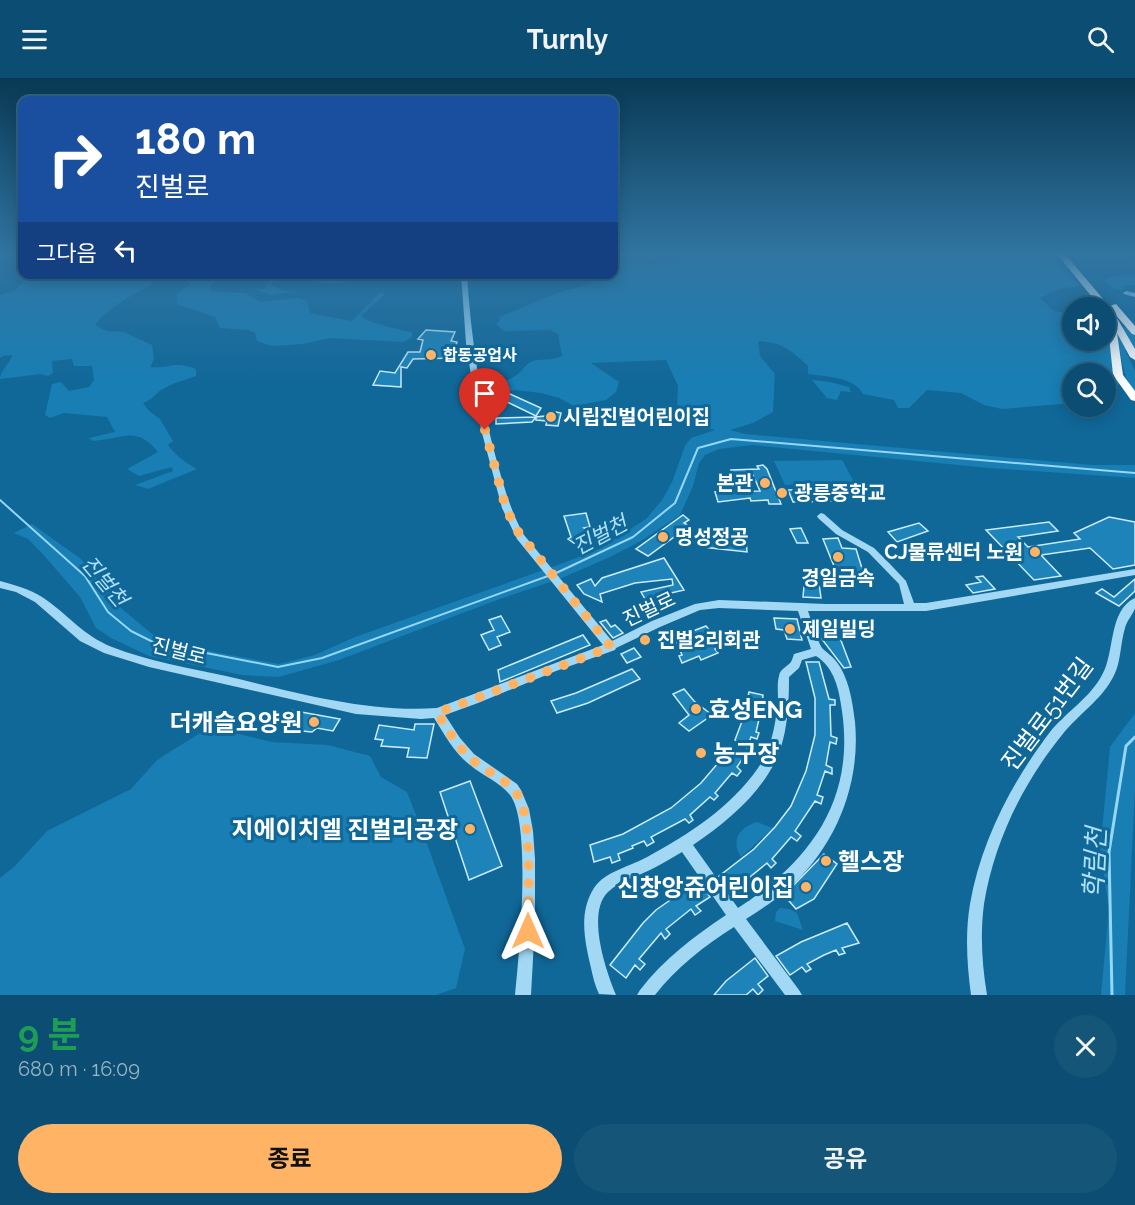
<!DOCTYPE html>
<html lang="ko">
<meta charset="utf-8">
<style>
body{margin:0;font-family:Raleway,"Noto Sans KR",sans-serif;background:#155578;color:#f1f3f6;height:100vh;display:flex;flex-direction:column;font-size:22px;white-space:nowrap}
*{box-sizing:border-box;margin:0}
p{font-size:20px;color:#9ab4c4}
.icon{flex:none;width:33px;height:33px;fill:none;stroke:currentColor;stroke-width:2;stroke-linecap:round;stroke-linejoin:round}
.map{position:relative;height:917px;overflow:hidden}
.drawer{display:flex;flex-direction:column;background:#0c4e73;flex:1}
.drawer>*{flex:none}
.hud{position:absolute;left:18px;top:18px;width:600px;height:183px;border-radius:12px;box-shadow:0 3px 15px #0003,0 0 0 2px #2c6585;background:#1a4fa0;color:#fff;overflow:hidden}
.buttons{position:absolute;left:1062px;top:219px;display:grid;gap:12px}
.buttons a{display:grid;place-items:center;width:54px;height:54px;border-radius:50%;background:#0c4e73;box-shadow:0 3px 15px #0003,0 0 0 2px #2c6585;font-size:30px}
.pin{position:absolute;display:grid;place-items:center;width:51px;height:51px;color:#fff;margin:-62px -26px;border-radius:50% 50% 50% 0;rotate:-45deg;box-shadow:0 0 6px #0007}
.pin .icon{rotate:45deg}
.me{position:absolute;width:66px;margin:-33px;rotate:0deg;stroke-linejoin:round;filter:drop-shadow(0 0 4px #0008)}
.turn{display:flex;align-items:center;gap:21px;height:126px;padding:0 18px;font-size:27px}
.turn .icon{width:78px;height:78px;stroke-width:2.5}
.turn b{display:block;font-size:42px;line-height:51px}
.then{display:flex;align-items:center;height:57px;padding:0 18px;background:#0003;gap:12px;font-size:22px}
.round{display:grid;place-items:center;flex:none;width:63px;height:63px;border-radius:32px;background:#155578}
.summary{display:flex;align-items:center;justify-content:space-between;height:102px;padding:0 18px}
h1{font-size:36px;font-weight:700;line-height:45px;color:#1e9e55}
.button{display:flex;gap:12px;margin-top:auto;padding:12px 18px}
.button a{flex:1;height:69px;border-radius:36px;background:#ffb365;color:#111;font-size:24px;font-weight:700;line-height:69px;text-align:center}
.button a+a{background:#155578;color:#f1f3f6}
header{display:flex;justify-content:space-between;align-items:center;height:78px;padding:0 18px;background:#0c4e73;font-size:27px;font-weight:700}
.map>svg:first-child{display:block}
.green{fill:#187eb3}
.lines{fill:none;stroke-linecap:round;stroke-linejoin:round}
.stream-far1{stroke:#94d7f8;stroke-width:2}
.stream{stroke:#94d7f8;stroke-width:3}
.building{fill:#1e83b8;stroke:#caecfe;stroke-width:1.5}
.minor{fill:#a2d8f4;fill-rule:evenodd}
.highway{fill:#fff;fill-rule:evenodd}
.route{stroke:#ffb365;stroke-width:10;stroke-dasharray:0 18}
.poi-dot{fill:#ffb365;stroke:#106899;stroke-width:2}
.labels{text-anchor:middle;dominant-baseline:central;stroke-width:6;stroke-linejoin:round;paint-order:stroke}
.far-poi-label{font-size:16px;font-weight:bold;fill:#fff;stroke:#106899;text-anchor:start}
.poi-label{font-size:20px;font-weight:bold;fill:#fff;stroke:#106899;text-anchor:start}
.street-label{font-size:20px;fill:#fff;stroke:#106899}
.water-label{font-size:21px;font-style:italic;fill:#afe1fb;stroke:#106899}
.near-poi-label{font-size:24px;font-weight:bold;fill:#fff;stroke:#106899;text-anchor:start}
.near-street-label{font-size:24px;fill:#fff;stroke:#106899}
.near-water-label{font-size:26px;font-style:italic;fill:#afe1fb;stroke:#106899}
</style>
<header><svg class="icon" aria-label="menu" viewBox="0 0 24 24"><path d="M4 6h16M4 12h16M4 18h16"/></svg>Turnly<svg class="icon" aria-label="search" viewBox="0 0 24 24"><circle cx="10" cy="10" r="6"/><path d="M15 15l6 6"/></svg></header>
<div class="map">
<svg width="1135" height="917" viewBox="0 0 1135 917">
<rect width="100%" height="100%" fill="#106899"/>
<path class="green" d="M710,176H1047L1080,208L1059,211L1040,220L1054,233L1072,236V262H1106V246L1135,251V273L1125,272L1135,293V314L1126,300L1119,270V305L1112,323L1106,324V296H1072V325L1002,331L984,327L961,315L927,312L909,330H898L894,322L863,316C853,298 826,299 808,296V288C791,272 782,264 758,263L760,278L775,296L773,334L753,345L730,352L745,356L1092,387H1135V400L989,390L752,367L719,371L705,377L699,385L693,408L680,437L641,463L610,479L562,500L497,522L339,582L279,599L242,597L149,578L111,560L96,550L80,519L41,474L28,461L14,455L32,446L81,481L121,530L152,556L214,574L279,586L315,577L355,559L566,484L599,471L646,441L662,422L672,404L685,368L691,360L715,352L696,346L677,326L678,308L666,282L591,285L619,304L616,314L606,322L574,328L559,320L541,315L515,312L503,315L496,312C502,304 507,303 515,298C525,292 525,283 538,282C547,281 553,282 562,278L558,256L550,252L504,253L496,246L501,241L497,240L560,214L594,205L585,197L614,196V182C628,187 661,187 678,184L680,178Z
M39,196L150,197L147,200L152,207C136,214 105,232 95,247L107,253L124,254L152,267L154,281L150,289C168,291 175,282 196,291V298C185,302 173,305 163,311C154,316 154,321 143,325L149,333L160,341L173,363L168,367C176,378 186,385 197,391L148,411L135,407L173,393L172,389L139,398L127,391L158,374C136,347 124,361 93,363L89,360L115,354L107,339L64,335L50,340L45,337L52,306L61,304L69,313L89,309L94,302L92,288H74L72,281L52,283L53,295L48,298L41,296L0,301C0,292 10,287 12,277L3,278L0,280V217L14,213L26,201Z
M348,196L351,201C325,214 295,191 270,206L281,212L294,213L271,217L254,211H265L270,200L265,197Z
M189,197H234L213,204L209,212L215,214L245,215L260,224L299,220L307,223L310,235L352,243L380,214L385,216L361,238C369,245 400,252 412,254V259L404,264L330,260L303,266L272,268L257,263L255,255L248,252L220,250L215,239L177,226L176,216L191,206L185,200Z
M1122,197H1135V207H1126L1122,212L1114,211L1104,203L1107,200Z
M812,302L830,304L849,309L851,314L841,313L837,322L827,320Z
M842,382L854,404L785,407L774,383Z
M1135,635V711L1125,917H1101L1109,830L1100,773L1110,669Z
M200,655L239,656L272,664L328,667L370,678L381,699L407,714L422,752L465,871L456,910L436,917H0V800L15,788L47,753L131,711L157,682Z
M757,744L773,750L741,779C730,762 740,749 757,744Z
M780,830L789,831L797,835L803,852L775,843L776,834Z"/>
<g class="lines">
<path class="stream-far1" d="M0,422L85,498L108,534L131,553L155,565L278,589L322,580L548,498
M554,496L633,459L675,425L698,370L731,361L1135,395"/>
<path class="stream" d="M1112,917L1109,774L1126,668L1135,659"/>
</g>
<path class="building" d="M426,252L455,254L451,263L457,264L454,273H457L455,280L413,281L407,290L401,289V309L373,307L380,293L395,295L408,274H420L423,262L418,261Z
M510,316L541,330L536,338L501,321Z
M556,334L561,335L558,348L546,347L547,343L536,342V339L555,337Z
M536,339L532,344L496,346V340Z
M763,387L767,391L781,426H769L768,422L751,423L750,420L718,424L715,414L760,413L753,397L733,398L731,392L759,391L757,388Z
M826,411L832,423L793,424L788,412Z
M586,435L590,449L584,450L591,455L574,465L568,461L571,459L564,438Z
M683,437L689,442L684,445L689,448L648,478L636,471Z
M1109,439L1135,444V487L1113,491L1090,470L1041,477L1061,498L1034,502L986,452L1049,444L1058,453L1018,459L1028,469L1080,461L1074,455Z
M919,445L928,453L897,464L888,454Z
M801,450L808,465H797L790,451Z
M702,455L746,460L747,474L702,469Z
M838,460L842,470L856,471L865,500L838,498L823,461Z
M664,480L684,512L645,521L641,514L673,507L672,501L635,505L600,516L602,524L584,516L577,507L591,501L595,508L602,500Z
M805,497L818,498L821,520L803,519Z
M983,498L995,511L973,515L966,507L981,504L976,499Z
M1135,501V513L1119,528L1096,515L1102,511L1114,519Z
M501,538L510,554L497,559L501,567L489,572L481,557L494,552L489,542Z
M774,540L797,541L802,562L787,561L784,552L776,551Z
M814,541H831L833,548H828L832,560H840L851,589L844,590L818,556Z
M606,542L611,549L615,547L623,555L613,560L600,544Z
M706,548L717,561L714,562L719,569L715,571L718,575L701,582L699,578L682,585L679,578L682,577L675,560Z
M583,557L590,567L500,604L498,592Z
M634,570L641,579L627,585L621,576Z
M806,584H819L829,621L835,622V627H830L831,658L837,660L836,666L830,664L826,687L832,690V696L825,693L817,717L823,719L821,726L815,723L795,753L801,758L797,763L791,759L772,781L776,785L771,790L767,785L744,804L748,810L743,814L739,809L730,814L718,799L754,771L775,749L791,728L806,693L815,657V620Z
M632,591L640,601L588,625L557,635L551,623L576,615Z
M684,611L694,623L712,637L689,653L679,645L689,637L673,616Z
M749,614L763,617L762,628L767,629L766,634L761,633L756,654L759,655L757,661L751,659L747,670L735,662L744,638Z
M290,632L340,641L333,653L317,650L312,654L302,653L288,645L292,636Z
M415,646H434L427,680L407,679L409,670L381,668L383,662L375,661L379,647L414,652Z
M730,671L743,680L737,689L741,693L737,698L732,695L715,715L718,718L714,722L710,719L690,737L693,742L689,745L685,741L651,759L654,764L647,768L644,763L632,768L633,770L618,776L620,782L612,785L610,779L594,784L590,767L623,756L671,730L701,705Z
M470,703L502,788L469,802L440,714Z
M824,776L837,786L814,821L796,831L784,817Z
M699,802L710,819L696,828L701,833L695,837L691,831L666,851L670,856L665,861L661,855L639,881L645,886L640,892L635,887L626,900L610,887L643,845L656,832Z
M847,845L859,865L842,870L845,875L839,877L836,872L824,877L807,886L811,891L806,894L802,889L790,897L776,878L801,864Z
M755,880L768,898L758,906L763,912L758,917L753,911L746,917H714L726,903Z"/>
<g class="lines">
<path class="minor" d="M461,196H467C471,260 480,322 497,384C504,409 511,434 524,457L612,563L652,543L695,526L719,522L826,526H904L899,506L868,474L836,456L818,440L817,438L821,435L824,436L842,452L874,470L890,486L906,503L914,525H926L1135,491V497L926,533H808C811,541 818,566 823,571C825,573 828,575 830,577C837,583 842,591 845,599C851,613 853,629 855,644C861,707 835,770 787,812C774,823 760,832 746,841L799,912L802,917H785L734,849C704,868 677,889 655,917H637L640,912C664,881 693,859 726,837L682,774C673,779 664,785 654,790C639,798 621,802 608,814C586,835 606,893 616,917L599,916C595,908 593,899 591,890C585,864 578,835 594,810C605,793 632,788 649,778C689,756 731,729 758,690C772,670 776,644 778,621C778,613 777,605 779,598C780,591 787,589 791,584C792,582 793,579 794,576L811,571L798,533L719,530L700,532L660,549L616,570L615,572L556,593L478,625L445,637L460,660L474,676L517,706L521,712L529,731L533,753L535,781V844L531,917H515C519,878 532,745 510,717C500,704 483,698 470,687C454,675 445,657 434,640L421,641L356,636L149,589L104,575L80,563L35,524L16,514L0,510V503C14,507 30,511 42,519C68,536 82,557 112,569C148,583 188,590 226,598C295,614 366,635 437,630L603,567L517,461L502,430L482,355L473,310L466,265ZM816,578C835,590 839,612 842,633C855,723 810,783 738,830L693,767C728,743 765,713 780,672C788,649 789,623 789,599L799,590L802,582Z
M1126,213L1135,215V219L1124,216L1123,215Z
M1135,520C1135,523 1135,527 1135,530C1134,535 1127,542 1125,550C1121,563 1121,577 1117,590C1107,619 1080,634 1062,657C1023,705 994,764 984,826C980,856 982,887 987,917H971C967,887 965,856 970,826C981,763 1012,704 1050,654C1066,634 1090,620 1102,597C1115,576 1108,532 1135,520Z"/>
<path class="highway" d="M1057,176H1065L1109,228L1116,226L1135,248V257L1132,256L1114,235L1135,271V282L1130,279L1117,255L1123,297L1135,313V323L1131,322L1113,297L1106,230H1101Z"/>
</g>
<linearGradient id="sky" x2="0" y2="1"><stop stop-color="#093954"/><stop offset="0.58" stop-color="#3175a2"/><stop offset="1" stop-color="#3175a2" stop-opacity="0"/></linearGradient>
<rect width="1135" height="304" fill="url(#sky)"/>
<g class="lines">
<path class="route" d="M485,352L505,427L515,450L611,569L437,635C447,650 456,667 470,680C484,693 506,700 517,716C533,737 528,824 528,853"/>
</g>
<g class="poi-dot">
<circle cx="431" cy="277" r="6"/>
<circle cx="551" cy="339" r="6"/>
<circle cx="765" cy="405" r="6"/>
<circle cx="782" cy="415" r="6"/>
<circle cx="663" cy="459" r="6"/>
<circle cx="1035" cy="474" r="6"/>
<circle cx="838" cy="479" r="6"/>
<circle cx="790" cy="551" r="6"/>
<circle cx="645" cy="562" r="6"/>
<circle cx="696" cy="631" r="6"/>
<circle cx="314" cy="644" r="6"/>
<circle cx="701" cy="675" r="6"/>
<circle cx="470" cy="751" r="6"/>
<circle cx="826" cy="783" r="6"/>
<circle cx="806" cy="809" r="6"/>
</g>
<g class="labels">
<g class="far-poi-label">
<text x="443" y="277">합동공업사</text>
</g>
<g class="poi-label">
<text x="563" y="339">시립진벌어린이집</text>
<text x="753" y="405" text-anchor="end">본관</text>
<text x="794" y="415">광릉중학교</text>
<text x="675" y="459">명성정공</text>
<text x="1023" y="474" text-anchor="end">CJ물류센터 노원</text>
<text x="838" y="500" text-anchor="middle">경일금속</text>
<text x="802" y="551">제일빌딩</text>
<text x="657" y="562">진벌2리회관</text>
</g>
<g class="street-label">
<text transform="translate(649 531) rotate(-25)">진벌로</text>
<text transform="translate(179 573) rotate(14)">진벌로</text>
</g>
<g class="water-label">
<text transform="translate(600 457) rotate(-28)">진벌천</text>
<text transform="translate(105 503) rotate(50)">진벌천</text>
</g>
<g class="near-poi-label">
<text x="708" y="631">효성ENG</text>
<text x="302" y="644" text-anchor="end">더캐슬요양원</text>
<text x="713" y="675">농구장</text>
<text x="458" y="751" text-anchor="end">지에이치엘 진벌리공장</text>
<text x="838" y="783">헬스장</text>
<text x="794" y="809" text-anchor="end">신창앙쥬어린이집</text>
</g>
<g class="near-street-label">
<text transform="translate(1047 636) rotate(-53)">진벌로51번길</text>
</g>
<g class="near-water-label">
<text transform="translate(1095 785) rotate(-87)">학림천</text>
</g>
</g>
</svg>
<div class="buttons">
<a><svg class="icon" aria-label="sound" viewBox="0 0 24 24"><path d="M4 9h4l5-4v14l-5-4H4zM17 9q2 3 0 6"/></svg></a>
<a><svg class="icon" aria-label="search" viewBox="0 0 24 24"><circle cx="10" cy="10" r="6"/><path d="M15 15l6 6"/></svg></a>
</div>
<div class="pin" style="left:485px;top:352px;background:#d93025"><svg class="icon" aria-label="arrive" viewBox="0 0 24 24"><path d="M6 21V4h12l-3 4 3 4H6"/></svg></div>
<svg class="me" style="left:528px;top:853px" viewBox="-20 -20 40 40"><path d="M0-17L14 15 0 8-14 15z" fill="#ffb365" stroke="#fff" stroke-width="4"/></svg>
<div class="hud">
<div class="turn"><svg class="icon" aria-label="right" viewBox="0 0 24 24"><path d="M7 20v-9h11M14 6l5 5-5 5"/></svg><div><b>180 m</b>진벌로</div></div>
<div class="then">그다음<svg class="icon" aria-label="left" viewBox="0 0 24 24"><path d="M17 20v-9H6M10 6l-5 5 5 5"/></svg></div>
</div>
</div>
<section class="drawer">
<div class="summary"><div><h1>9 분</h1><p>680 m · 16:09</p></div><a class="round"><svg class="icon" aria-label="close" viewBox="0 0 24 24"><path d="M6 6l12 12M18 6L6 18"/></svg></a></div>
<div class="button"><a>종료</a><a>공유</a></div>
</section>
